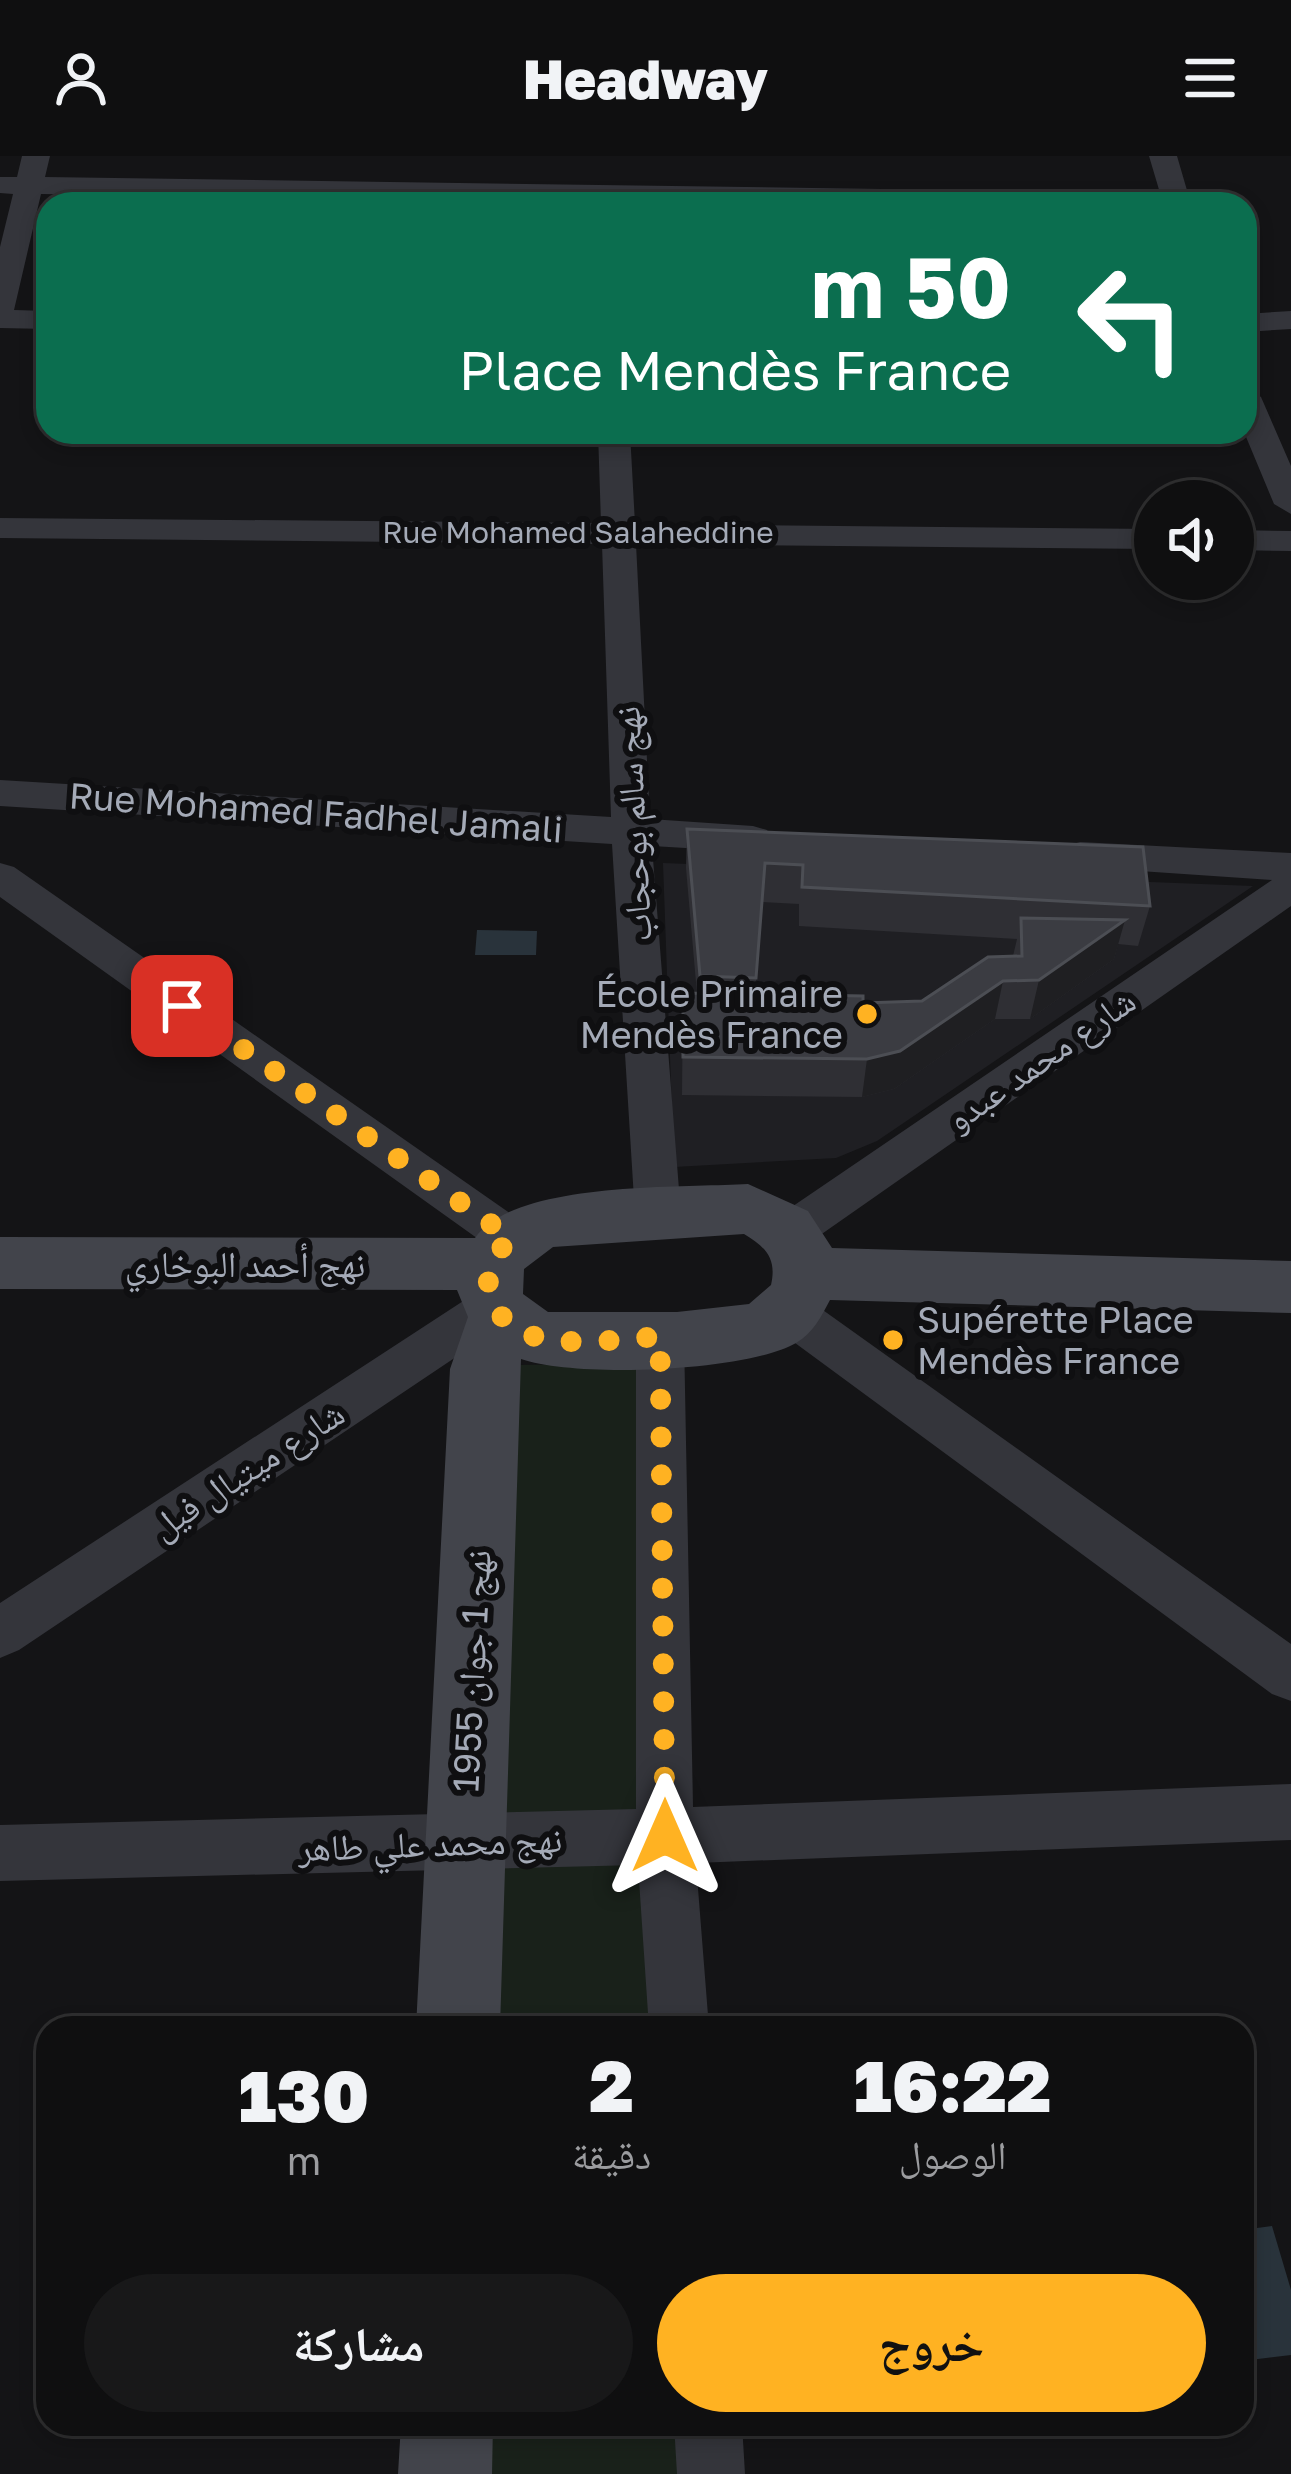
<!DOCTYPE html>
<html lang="ar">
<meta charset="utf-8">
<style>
body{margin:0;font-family:"Golos Text","Noto Naskh Arabic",sans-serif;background:#181819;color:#f1f3f6;direction:rtl;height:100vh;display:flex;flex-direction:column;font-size:45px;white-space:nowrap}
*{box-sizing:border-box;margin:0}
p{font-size:39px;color:#9b9c9f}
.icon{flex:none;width:66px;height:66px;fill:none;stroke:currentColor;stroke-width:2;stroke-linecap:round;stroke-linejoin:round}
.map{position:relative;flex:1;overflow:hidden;direction:ltr}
.details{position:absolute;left:36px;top:1860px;width:1218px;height:420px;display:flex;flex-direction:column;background:#0f0f10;border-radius:36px;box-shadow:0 6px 18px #0003,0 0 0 3px #2f2f30;direction:rtl}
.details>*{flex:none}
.top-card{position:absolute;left:36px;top:36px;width:1221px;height:252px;border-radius:36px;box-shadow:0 6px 18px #0003,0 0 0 3px #2f2f30;direction:rtl;background:#0b6e4f;color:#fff;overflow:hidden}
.controls{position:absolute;left:1134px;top:324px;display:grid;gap:24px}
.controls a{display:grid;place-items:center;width:120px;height:120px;border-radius:50%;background:#0f0f10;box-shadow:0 6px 18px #0003,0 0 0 3px #2f2f30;font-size:60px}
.pin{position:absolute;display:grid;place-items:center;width:102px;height:102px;color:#fff;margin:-51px;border-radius:24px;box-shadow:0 6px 18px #0006}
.me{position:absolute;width:132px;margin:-66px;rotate:0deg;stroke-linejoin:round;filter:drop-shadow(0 0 9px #0008)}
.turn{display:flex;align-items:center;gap:42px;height:252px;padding:0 48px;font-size:54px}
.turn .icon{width:156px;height:156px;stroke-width:2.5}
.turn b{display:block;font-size:84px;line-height:102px}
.eta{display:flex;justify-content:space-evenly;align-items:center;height:204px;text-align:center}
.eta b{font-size:72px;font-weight:800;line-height:84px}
.button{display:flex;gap:24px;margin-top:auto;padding:24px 48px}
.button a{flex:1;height:138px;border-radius:72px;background:#ffb222;color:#111;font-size:48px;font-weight:800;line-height:138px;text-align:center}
.button a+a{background:#181819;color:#f1f3f6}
header{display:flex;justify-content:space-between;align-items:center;height:156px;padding:0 48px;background:#0f0f10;font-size:54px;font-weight:800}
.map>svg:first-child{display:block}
.built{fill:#1f1f23}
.green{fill:#19211a}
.water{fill:#29333b}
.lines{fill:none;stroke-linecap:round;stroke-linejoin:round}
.street{fill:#34353b;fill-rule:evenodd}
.secondary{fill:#42444b;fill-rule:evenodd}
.wall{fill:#2f2f34;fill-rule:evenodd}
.shaded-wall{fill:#1f1f22}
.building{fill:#3b3c42;stroke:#4c4e54;stroke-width:3}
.route{stroke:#ffb222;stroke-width:21;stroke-dasharray:0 37.8}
.poi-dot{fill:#ffb222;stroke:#0f0f11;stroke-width:4.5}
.labels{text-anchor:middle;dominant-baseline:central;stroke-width:12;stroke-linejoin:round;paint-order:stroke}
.far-street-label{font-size:30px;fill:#a4aab7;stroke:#0f0f11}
.street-label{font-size:36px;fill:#a4aab7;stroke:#0f0f11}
.poi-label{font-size:36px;fill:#a4aab7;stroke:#0f0f11;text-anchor:end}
</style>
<header><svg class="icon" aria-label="menu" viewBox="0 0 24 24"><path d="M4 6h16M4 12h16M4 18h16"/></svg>Headway<svg class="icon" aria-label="person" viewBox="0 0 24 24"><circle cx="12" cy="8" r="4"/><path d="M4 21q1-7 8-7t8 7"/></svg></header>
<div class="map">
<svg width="1291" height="2318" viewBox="0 0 1291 2318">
<rect width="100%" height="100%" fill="#141416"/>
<path class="built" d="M663,707L1253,730L877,985L836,1002L674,1011Z"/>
<path class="green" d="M639,1208L663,1872H480L500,1209Z
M469,2268H678L679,2318H467Z"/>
<path class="water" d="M477,774L537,775L536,799H475Z
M1272,2070L1291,2134V2199L1250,2204L1242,2176V2074Z"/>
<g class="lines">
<path class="street" d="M22,0H50L45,21L1160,37L1149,0H1177L1191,48H728L41,38L14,154L48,155V173L0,172V91L13,38L0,37V21H17Z
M1291,155V173L1245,176V158Z
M1245,231L1261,241L1291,310V358L1274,348L1244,276Z
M598,276H630L635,368L1155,373V393L636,388L650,663L753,670L767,674L773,683L767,692L753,696L652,690L681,1059L674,1072L658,1077L642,1072L635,1059L612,688L0,650V624L611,661L602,388L0,382V362L601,367Z
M1233,374L1291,375V395L1233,394Z
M1080,686L1291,697V750L806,1089L790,1094L774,1089L767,1076L774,1063L1272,724L1066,710L1060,700L1066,690Z
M0,707L14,711L527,1069L534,1082L527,1095L511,1101L495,1095L0,741Z
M494,1130L511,1136L518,1150L511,1164L19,1494L0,1502V1447L477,1136Z
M789,1136L806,1142L1291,1488V1545L1272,1538L772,1170L765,1156L772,1142Z
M660,1161L677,1167L684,1181L693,1651L1291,1628V1684L696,1707L709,1872H649L638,1709L0,1725V1669L636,1653V1181L643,1167Z
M674,2268H742L745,2318H677Z"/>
<path class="secondary" d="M748,1028L808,1055L832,1092L1291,1105V1157L830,1144C821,1161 813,1177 796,1187C745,1216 575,1222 521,1203L500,1872H416L450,1213L468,1161L457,1134L0,1133V1081L475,1082C514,1025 681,1032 748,1028ZM744,1078C766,1091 777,1103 771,1129L749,1148L677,1156H548L523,1138L524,1113L553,1091Z
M401,2268H493L492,2318H398Z"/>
</g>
<path class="wall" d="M687,673L1150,750L1138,790L1118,788L1114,803L1030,863H995L894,933L862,941L682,939L683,837L697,838L686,712ZM762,746L799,748V770L1017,783L1013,800L922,845L863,847L755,838Z"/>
<path class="shaded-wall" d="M1125,764L1114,803L1030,863L1039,824Z
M1003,825L995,863L894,933L862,941L867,903Z"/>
<path class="building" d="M687,673L1143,691L1150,750L802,731L803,709L765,707L756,822L700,820Z
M1021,762L1125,764L1039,824L1003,825L900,895L867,903L683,901V837L863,840V847L922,845L988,801L1022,800Z"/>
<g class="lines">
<path class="route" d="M182,850L511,1082C494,1099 483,1116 491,1140C511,1205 609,1182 660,1181L665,1680"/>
</g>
<g class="poi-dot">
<circle cx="867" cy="858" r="12"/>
<circle cx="893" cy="1184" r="12"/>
</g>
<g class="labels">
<g class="far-street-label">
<text x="578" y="376">Rue Mohamed Salaheddine</text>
</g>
<g class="street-label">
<text transform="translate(316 656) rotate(4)">Rue Mohamed Fadhel Jamali</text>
<text transform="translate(632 668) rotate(-93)">نهج سالم بوحجاب</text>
<text transform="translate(1040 903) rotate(-35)">شارع محمد عبدو</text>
<text x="245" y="1107">نهج أحمد البوخاري</text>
<text transform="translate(247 1313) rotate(-33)">شارع ميتيال فيل</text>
<text transform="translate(471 1515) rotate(-87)">نهج 1 جوان 1955</text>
<text transform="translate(430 1687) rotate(-2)">نهج محمد علي طاهر</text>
</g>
<g class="poi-label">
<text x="843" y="837">École Primaire<tspan x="843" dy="41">Mendès France</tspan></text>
<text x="917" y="1163" text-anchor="start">Supérette Place<tspan x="917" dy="41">Mendès France</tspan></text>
</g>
</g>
</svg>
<div class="controls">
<a><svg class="icon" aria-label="sound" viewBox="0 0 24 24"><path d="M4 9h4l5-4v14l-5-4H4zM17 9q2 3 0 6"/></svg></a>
</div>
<div class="pin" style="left:182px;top:850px;background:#d93025"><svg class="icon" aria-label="arrive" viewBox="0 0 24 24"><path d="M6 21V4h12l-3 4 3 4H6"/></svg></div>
<svg class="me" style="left:665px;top:1680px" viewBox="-20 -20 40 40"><path d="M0-17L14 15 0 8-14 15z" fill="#ffb222" stroke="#fff" stroke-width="4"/></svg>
<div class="top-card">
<div class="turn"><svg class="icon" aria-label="left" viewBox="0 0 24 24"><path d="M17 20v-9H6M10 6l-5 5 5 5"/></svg><div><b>50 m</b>Place Mendès France</div></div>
</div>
<section class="details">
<div class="eta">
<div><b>16:22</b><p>الوصول</p></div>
<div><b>2</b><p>دقيقة</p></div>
<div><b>130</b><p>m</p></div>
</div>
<div class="button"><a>خروج</a><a>مشاركة</a></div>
</section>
</div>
